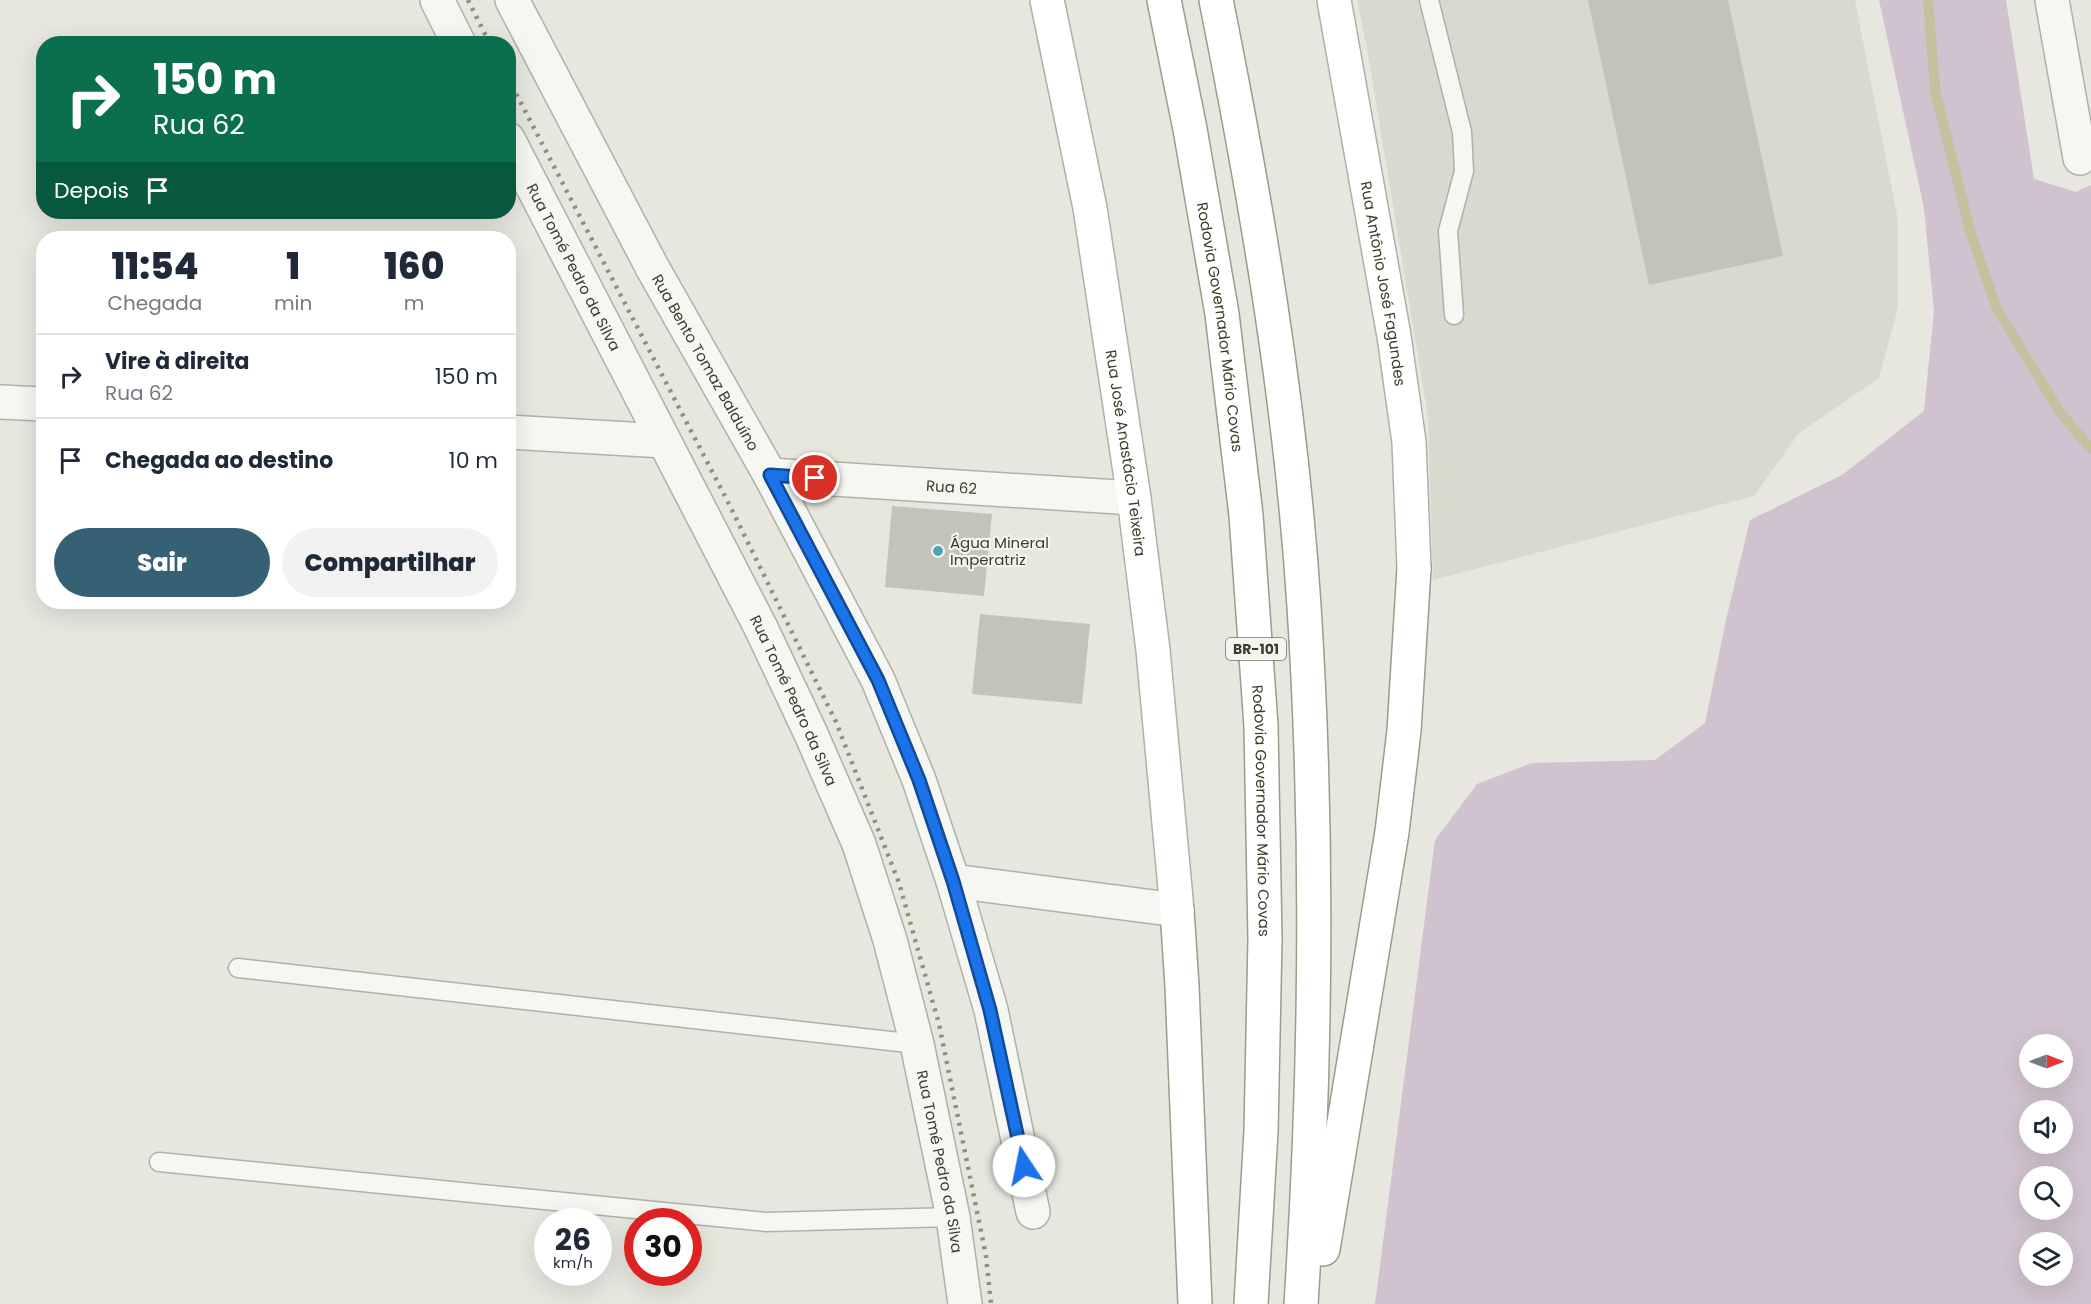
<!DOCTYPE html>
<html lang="pt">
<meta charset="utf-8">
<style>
body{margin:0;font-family:Poppins,sans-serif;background:#f2f2f3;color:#1f2937;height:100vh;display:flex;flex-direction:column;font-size:22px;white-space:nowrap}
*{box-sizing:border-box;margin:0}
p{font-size:20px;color:#747a83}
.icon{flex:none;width:33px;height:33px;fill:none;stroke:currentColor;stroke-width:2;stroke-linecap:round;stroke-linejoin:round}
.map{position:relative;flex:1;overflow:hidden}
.side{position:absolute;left:36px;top:231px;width:480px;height:378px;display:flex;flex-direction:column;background:#fff;border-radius:24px;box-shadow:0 6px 24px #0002}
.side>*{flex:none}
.banner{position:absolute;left:36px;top:36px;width:480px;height:183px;border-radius:24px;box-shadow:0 6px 24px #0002;background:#0b6e4f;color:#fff;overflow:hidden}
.needle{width:39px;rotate:90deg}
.tools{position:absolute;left:2019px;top:1034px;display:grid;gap:12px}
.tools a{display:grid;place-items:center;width:54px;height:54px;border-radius:50%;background:#fff;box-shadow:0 6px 24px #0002;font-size:30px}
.speed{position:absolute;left:534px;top:1208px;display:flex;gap:12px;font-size:30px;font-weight:700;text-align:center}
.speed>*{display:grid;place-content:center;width:78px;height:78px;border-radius:50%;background:#fff;box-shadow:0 6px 24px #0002;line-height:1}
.speed small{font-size:15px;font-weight:400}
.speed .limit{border:9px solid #d22;background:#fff;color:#111}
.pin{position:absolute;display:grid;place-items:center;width:51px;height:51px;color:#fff;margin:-26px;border:3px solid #fff;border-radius:50%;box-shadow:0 2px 6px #0007}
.me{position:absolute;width:66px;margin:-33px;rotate:349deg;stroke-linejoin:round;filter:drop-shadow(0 0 4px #0008)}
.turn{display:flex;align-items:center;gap:21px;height:126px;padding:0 18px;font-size:27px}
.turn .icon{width:78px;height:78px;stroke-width:2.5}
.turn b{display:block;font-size:42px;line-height:51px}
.then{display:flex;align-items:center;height:57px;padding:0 18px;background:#0003;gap:12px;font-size:22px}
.eta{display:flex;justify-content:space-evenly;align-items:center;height:102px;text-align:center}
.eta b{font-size:36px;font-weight:800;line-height:42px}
.primary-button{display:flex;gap:12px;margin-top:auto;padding:12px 18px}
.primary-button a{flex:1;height:69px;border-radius:36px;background:#366074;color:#fff;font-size:24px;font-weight:800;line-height:69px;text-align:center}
.primary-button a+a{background:#f2f2f3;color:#1f2937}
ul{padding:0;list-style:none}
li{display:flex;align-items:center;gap:18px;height:84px;padding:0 18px;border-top:2px solid #e0e1e3}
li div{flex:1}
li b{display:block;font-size:22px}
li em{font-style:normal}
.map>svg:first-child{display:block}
.built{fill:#d8d9cf}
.green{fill:#d0c2ce;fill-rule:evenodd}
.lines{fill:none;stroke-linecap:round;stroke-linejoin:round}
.stream{stroke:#c4c19f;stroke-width:10}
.building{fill:#c3c4b8}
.lane-casing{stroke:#b0b1a6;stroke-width:21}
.street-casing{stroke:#b0b1a6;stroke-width:36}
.secondary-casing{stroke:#b0b1a6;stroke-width:36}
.highway-casing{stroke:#9c9c89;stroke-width:36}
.lane{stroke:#f6f6f2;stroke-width:18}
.street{stroke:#f6f6f2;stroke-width:33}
.secondary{stroke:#fff;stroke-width:33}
.highway{stroke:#fff;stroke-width:33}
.rail{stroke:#8f8f7b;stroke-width:4.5;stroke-dasharray:3 6;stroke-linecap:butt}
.route-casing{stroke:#114b97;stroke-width:15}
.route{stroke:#1a73e8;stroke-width:10}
.poi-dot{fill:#53a3bf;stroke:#f5f5ef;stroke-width:2}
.labels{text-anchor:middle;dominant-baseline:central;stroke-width:4.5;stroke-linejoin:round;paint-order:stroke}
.shield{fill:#f5f5ef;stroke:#747466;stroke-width:1.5}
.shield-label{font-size:14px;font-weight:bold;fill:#3c3d2b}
.street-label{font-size:15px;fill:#3c3d2b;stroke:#f5f5ef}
.poi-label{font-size:15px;fill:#3c3d2b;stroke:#f5f5ef;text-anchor:start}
</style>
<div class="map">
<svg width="2091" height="1304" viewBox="0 0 2091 1304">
<rect width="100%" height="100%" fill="#e7e7e0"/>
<path class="built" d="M1357,0H1855L1898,221V307L1879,378L1799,433L1754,496L1433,580L1428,417L1366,43Z"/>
<path class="green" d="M1879,0H2006L2034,179L2076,192L2091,185V1304H1375L1435,840L1477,784L1532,763L1655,760L1705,723L1726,620L1750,520L1842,475L1924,411L1934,311L1924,208ZM2030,1044H2062V1077H2030ZM2030,1110H2062V1143H2030ZM2030,1176H2062V1209H2030ZM2030,1242H2062V1275H2030Z"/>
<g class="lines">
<path class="stream" d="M1928,0L1935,90L1971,234L1997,309L2060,412L2091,449"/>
</g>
<path class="building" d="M1588,0H1728L1783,256L1649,285Z
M892,506L992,514L984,596L885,587Z
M980,614L1090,624L1082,704L972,694Z"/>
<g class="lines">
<g class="lane-casing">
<path id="lane" d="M1429,0L1462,132L1464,171L1448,231L1454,315
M238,968L917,1044
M159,1162L766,1222L953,1217"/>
</g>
<g class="street-casing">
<g id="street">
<path d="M437,0L459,44"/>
<path id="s1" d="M512,0L652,267L770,475L878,680L919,780L953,881L991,1010L1033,1212"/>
<path d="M2052,0L2080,158"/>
<path id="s2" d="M508,139L761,628L811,734L859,844L890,940L917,1044L953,1217L965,1304"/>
<path d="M0,402L44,404"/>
<path d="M508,432L664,441"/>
<path id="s3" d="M770,475L1134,498"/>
<path d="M953,881L1177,910"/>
</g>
</g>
<g class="secondary-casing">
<g id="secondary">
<path id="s4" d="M1047,0L1090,208L1134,498L1153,650L1177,910"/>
<path id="s5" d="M1334,0L1394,336L1409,442L1414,568"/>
</g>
</g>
<g class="highway-casing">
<g id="highway">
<path id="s6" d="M1164,0L1190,129L1222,314L1246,515L1261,726L1265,939L1261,1131L1251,1304"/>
<path d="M1216,0C1256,200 1291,402 1304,606C1319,839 1316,1072 1301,1304"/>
<path d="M1177,910L1182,986L1195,1304"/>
<path d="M1323,1249L1392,832L1404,731L1414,568"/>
</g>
</g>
<use href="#lane" class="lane"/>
<use href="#street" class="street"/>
<use href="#secondary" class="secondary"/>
<use href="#highway" class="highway"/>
<path class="rail" d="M468,0L490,44
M508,78L729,504L836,722L899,883L939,1024L986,1256L991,1304"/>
</g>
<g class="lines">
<g class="route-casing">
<path id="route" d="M815,478L770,475L878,680L919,780L953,881L990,1010L1024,1166"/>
</g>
<use href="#route" class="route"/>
</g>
<circle class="poi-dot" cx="938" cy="551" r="6"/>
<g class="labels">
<rect class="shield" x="1226" y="638" width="60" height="22" rx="4.5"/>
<g class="shield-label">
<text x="1256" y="649">BR-101</text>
</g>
<g class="street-label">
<text stroke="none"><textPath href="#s2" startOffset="144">Rua Tomé Pedro da Silva</textPath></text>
<text stroke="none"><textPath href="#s5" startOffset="288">Rua Antônio José Fagundes</textPath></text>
<text stroke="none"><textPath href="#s6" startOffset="332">Rodovia Governador Mário Covas</textPath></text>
<text stroke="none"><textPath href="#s1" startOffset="411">Rua Bento Tomaz Balduíno</textPath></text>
<text stroke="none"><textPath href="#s4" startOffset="460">Rua José Anastácio Teixeira</textPath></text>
<text stroke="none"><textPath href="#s3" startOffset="182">Rua 62</textPath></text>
<text stroke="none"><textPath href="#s2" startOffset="630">Rua Tomé Pedro da Silva</textPath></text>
<text stroke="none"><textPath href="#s6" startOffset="818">Rodovia Governador Mário Covas</textPath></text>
<text stroke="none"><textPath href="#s2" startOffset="1116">Rua Tomé Pedro da Silva</textPath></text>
</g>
<g class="poi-label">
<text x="950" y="542">Água Mineral<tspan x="950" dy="17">Imperatriz</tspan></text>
</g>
</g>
</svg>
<div class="tools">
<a><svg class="needle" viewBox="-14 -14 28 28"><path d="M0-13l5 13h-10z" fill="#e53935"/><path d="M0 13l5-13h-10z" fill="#747a83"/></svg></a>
<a><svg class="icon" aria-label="sound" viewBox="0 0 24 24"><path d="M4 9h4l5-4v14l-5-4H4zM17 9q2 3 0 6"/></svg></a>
<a><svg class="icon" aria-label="search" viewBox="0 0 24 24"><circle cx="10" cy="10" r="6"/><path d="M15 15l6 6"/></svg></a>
<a><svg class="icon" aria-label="layers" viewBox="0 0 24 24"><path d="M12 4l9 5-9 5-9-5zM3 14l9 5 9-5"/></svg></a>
</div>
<div class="speed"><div>26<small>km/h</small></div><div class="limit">30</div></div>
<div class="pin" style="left:815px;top:478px;background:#d93025"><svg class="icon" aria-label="arrive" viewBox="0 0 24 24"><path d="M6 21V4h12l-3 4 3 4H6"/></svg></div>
<svg class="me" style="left:1024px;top:1166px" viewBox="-20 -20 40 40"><circle r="19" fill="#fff"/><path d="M0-13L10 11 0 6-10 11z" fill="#1a73e8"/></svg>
<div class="banner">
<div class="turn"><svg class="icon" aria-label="right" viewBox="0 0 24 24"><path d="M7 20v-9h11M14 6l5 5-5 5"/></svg><div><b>150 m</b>Rua 62</div></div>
<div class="then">Depois<svg class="icon" aria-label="arrive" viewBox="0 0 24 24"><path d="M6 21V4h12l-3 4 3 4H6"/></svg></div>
</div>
<section class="side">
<div class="eta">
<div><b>11:54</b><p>Chegada</p></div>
<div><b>1</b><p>min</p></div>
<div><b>160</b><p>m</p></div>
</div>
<ul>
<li><svg class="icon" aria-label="right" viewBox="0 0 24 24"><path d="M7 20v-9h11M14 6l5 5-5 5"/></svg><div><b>Vire à direita</b><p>Rua 62</p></div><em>150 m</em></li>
<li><svg class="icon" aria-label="arrive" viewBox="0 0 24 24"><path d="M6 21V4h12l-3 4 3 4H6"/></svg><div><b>Chegada ao destino</b></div><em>10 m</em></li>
</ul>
<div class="primary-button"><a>Sair</a><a>Compartilhar</a></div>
</section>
</div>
